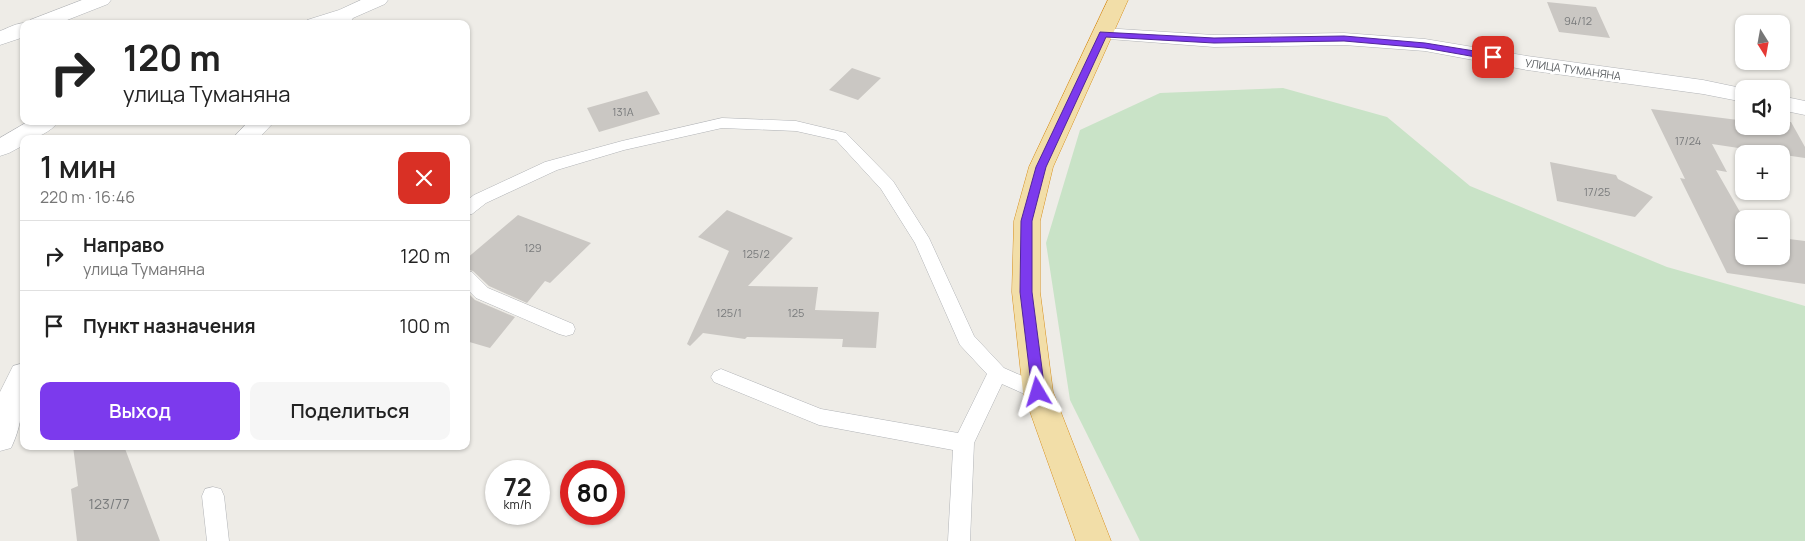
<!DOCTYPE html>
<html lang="ru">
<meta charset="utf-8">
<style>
body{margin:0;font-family:Manrope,sans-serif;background:#f6f6f6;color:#222;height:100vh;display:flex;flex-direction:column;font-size:19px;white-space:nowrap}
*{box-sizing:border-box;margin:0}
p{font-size:16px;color:#767676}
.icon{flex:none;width:28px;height:28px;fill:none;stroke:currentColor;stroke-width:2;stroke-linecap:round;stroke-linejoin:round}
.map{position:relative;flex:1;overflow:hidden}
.panel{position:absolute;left:20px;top:135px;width:450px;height:315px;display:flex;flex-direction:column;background:#fff;border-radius:10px;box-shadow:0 1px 4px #0004}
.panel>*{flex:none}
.guide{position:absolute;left:20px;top:20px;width:450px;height:105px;border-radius:10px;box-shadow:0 1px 4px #0004;background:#fff;color:#222;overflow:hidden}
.needle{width:32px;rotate:169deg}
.fabs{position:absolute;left:1735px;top:15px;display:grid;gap:10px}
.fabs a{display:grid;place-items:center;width:55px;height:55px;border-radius:10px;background:#fff;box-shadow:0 1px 4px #0004;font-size:25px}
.speed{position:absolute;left:485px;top:460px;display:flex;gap:10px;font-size:25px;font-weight:700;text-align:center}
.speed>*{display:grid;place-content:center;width:65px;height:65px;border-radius:50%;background:#fff;box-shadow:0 1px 4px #0004;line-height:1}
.speed small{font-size:12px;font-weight:400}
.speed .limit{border:8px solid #d22;background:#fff;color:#111}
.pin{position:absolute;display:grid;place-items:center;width:42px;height:42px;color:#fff;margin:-21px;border-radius:10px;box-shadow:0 2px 8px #0006}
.me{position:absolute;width:55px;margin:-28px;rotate:353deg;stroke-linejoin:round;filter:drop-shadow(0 0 4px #0008)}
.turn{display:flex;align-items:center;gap:18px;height:105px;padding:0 20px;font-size:22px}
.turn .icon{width:65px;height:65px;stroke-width:2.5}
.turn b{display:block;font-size:35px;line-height:42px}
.round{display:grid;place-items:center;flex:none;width:52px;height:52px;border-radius:10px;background:#f6f6f6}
.head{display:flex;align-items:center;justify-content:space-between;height:85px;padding:0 20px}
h1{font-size:30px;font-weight:600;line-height:38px}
.cta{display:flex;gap:10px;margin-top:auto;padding:10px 20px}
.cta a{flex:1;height:58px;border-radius:10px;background:#7c3aed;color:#fff;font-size:20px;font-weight:600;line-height:58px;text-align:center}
.cta a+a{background:#f6f6f6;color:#222}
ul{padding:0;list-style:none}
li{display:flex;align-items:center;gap:15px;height:70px;padding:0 20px;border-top:1px solid #e0e0e0}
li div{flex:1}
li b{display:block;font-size:19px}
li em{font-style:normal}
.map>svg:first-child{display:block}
.green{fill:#c9e3c7}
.building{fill:#cac7c3}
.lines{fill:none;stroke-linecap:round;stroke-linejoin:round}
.service-casing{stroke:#b2b4b7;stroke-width:1}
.minor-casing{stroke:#b2b4b7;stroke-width:1}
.tertiary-casing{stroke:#b2b4b7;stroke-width:1}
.trunk-casing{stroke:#d8901d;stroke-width:1}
.service{fill:#fff;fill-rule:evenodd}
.minor{fill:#fff;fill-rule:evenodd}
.tertiary{fill:#fff;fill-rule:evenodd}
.trunk{fill:#f2dea8;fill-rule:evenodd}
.route{fill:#7c3aed;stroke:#51269a}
.labels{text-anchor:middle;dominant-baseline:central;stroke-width:5;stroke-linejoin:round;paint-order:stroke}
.number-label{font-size:11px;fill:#797b7c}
.far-street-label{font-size:11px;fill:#5e6265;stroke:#fff}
.near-number-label{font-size:14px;fill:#797b7c}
</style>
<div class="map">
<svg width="1805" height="541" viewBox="0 0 1805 541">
<rect width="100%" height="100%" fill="#eeece7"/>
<path class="green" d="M1283,88L1387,117L1470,186L1667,267L1805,306V541H1140L1070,400L1046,243L1080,130L1160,93Z"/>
<path class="building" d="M1547,2L1596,7L1610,38L1559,32Z
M852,68L881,78L858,100L829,90Z
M647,91L660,114L599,132L587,108Z
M1651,109L1738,120L1735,114L1744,115V126H1781V121L1791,122L1805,147V158L1712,144L1727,172L1716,170L1744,219V256H1781V238L1805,241V284L1727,273L1680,178L1685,179Z
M1550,162L1616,175L1618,179L1653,197L1635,217L1557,201Z
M727,210L793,238L748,286L818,287L815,310L879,312L876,348L842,347L843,339L747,337L745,339L703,333L690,346L687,344L729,251L698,237Z
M518,215L591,243L550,283L545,281L527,303L489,286L473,271L466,269V259Z
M466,291L475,300L515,317L490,348L466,341Z
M73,446H124L160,541H77L71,489L78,486Z"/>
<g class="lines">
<g class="service-casing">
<path id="service" d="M722,118L796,121L846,133L893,181L929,238L974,336L1004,368L1045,386L1048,392L1045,398L1038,400L1002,384L974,443L970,541H948L953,450L819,425L714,382L711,377L714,372L721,369L821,409L958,433L987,374L960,345L915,243L881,189L836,140L796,131L722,128L624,150L557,170L486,203L472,214L466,215V201L474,195L545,162L622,141Z
M466,271L472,272L488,288L573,324L575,329L573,334L566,336L559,334L476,298L466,288Z
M213,487L221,489L224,496L229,541H207L202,496L205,489Z"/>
</g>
<g class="minor-casing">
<path id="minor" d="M361,0H388L385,4L353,18L349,24H304L307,20L339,10Z
M1103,28L1214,35L1344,33L1425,39L1527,56L1703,80L1746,89H1744V102L1703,94L1527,70L1425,51L1344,45L1214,47L1096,38L1092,34L1096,30Z
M1781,96L1805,101V115L1781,110Z
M29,121H59C51,132 36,139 24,139V145L9,153L0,156V138Z
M249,121H275L258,139H232Z
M24,363C24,392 24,422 11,448L0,451V392L13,366Z"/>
</g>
<g class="tertiary-casing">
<path id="tertiary" d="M82,0H111L108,4L57,24H24V37L0,45V31C8,28 18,22 27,23L30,20Z"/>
</g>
<g class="trunk-casing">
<path id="trunk" d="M1108,0H1128L1053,167L1040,221V292L1053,392L1111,541H1076L1023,392L1012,292L1014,221L1029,167Z"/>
</g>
<use href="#service" class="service"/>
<use href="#minor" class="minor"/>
<use href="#tertiary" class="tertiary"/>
<use href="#trunk" class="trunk"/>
</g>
<path class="route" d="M1100,32L1214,38L1344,36L1425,43L1493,54L1497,57L1493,60L1425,48L1344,41L1214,43L1106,37L1046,167L1032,221V292L1045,392L1043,395L1038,397L1034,395L1032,392L1020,292L1021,221L1036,167Z"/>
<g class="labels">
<g class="number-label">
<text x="1578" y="20">94/12</text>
<text x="623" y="111">131А</text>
<text x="1688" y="140">17/24</text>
<text x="1597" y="191">17/25</text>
<text x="533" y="247">129</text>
<text x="756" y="253">125/2</text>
<text x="729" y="312">125/1</text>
<text x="796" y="312">125</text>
</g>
<g class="far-street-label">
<text transform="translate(1573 69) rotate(8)">УЛИЦА ТУМАНЯНА</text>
</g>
<g class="near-number-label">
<text x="109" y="503">123/77</text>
</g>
</g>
</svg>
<div class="fabs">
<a><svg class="needle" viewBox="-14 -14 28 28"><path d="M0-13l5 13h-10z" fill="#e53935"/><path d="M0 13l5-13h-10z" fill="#767676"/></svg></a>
<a><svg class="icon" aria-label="sound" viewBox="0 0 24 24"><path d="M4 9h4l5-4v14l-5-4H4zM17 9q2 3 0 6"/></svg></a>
<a>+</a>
<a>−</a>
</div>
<div class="speed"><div>72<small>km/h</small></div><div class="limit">80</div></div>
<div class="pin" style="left:1493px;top:57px;background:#d93025"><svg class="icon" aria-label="arrive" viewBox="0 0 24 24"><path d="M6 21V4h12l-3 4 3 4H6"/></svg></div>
<svg class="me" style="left:1038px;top:392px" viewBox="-20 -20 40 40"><path d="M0-17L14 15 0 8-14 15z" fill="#7c3aed" stroke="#fff" stroke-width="4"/></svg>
<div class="guide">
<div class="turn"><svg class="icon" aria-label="right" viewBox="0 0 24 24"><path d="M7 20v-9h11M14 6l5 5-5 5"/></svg><div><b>120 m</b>улица Туманяна</div></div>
</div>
<section class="panel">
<div class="head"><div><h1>1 мин</h1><p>220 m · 16:46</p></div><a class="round" style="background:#d93025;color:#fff"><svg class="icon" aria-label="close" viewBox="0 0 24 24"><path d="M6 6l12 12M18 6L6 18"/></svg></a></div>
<ul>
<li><svg class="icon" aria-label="right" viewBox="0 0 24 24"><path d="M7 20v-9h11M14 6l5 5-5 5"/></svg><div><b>Направо</b><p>улица Туманяна</p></div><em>120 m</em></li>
<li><svg class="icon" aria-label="arrive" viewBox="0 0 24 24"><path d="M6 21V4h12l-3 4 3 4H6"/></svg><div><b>Пункт назначения</b></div><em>100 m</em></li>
</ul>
<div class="cta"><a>Выход</a><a>Поделиться</a></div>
</section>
</div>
